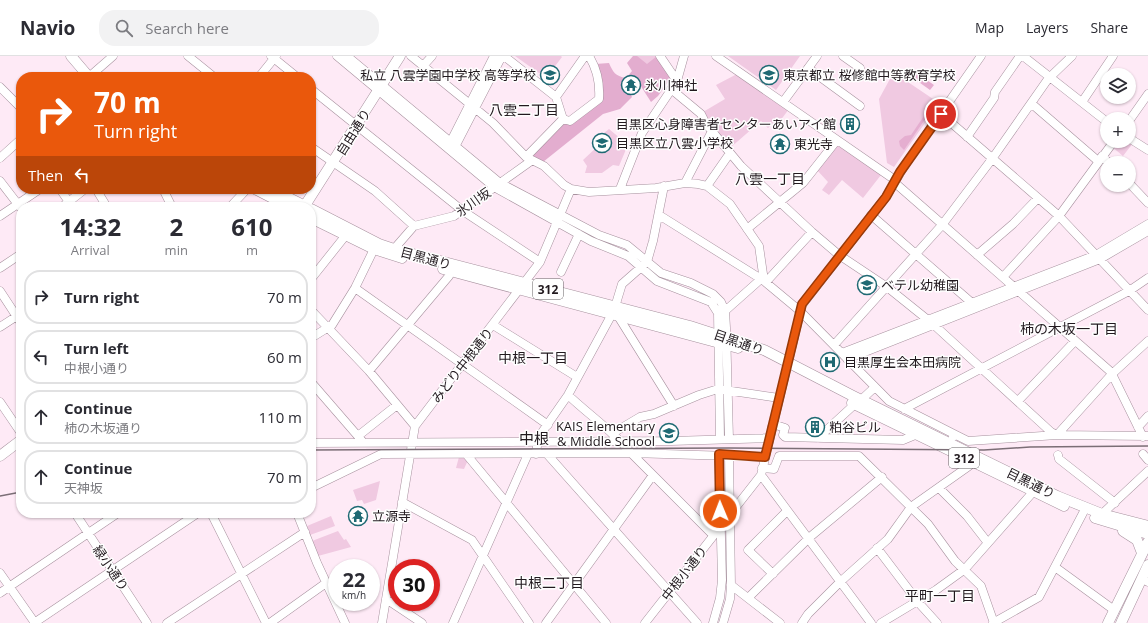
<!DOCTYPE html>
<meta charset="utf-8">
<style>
body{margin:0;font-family:"Open Sans","Noto Sans JP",sans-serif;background:#f2f2f3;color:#2b2b33;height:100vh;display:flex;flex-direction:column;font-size:15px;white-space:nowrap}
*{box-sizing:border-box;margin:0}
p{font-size:13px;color:#7c7c81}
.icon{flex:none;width:22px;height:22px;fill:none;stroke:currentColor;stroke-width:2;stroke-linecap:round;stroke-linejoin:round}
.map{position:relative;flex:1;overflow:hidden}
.drawer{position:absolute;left:16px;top:146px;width:300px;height:316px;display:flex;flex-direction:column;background:#fff;border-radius:16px;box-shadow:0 1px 3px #0004}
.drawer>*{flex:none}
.hud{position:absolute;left:16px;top:16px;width:300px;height:122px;border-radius:16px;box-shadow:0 1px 3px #0004;background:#ea580c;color:#fff;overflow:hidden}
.buttons{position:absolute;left:1100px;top:12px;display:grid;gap:8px}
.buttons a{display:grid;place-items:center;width:36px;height:36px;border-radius:50%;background:#fff;box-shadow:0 1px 3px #0004;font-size:20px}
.speed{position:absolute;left:328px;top:503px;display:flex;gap:8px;font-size:20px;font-weight:700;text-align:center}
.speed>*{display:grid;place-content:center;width:52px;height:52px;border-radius:50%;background:#fff;box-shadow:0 1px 3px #0004;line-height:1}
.speed small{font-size:10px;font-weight:400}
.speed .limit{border:6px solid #d22;background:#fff;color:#111}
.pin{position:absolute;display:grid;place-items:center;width:34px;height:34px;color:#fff;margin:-17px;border:2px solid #fff;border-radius:50%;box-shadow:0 1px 4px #0007}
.me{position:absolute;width:44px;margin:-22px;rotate:359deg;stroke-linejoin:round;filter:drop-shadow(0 0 3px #0008)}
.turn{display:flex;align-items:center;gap:14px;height:84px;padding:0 12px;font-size:18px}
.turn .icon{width:52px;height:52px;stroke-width:2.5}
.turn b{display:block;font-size:28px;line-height:34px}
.then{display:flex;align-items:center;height:38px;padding:0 12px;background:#0003;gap:8px;font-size:15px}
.eta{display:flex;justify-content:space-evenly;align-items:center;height:68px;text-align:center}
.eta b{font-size:24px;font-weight:700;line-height:28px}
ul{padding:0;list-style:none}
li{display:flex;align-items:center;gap:12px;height:54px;margin:0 8px 6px;padding:0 4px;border:2px solid #e1e1e2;border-radius:16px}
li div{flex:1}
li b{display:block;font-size:15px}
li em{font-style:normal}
header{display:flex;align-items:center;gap:24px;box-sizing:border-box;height:56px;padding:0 20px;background:#fff;border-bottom:1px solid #e1e1e2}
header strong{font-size:19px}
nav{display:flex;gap:22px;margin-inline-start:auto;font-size:14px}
.search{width:280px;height:36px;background:#f2f2f3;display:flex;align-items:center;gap:10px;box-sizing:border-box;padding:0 14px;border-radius:16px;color:#7c7c81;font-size:15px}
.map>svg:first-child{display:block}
.green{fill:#f0c9e1}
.forest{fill:#e3adcf}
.water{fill:#e5aed0}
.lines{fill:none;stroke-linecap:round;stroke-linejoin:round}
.minor-casing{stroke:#a7919e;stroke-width:9}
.major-casing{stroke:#a7919e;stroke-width:11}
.minor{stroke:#fff;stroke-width:8}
.major{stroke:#fff;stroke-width:10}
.rail{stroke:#7b6e76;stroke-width:1.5}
.route-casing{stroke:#983908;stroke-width:10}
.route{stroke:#ea580c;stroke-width:7}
.labels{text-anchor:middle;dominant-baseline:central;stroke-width:3;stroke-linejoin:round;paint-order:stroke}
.shield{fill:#fefefe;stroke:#635e61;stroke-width:1}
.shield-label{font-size:12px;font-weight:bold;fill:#21191e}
.poi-label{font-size:13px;fill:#21191e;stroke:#fefefe;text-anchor:start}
.street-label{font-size:13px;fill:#21191e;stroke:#fefefe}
.neighbourhood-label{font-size:14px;fill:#21191e;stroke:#fefefe}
.quarter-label{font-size:15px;fill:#21191e;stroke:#fefefe}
</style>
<header>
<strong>Navio</strong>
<div class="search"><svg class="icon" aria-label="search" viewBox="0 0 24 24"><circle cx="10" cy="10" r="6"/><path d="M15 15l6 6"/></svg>Search here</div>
<nav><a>Map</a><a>Layers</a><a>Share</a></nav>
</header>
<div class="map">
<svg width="1148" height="567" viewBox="0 0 1148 567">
<rect width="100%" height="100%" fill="#feeaf6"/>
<path class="green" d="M515,0H561L562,1L546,22Z
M635,0H657L647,10Z
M728,0H800L776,34Z
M737,18L789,53L777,69L773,67L768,72L761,65L730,92L703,56L725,43L716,29Z
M899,20L939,47L894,111L887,107L879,43L891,21Z
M609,73L621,83L620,85L627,91L619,110L613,109L602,117H585L587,110L583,104L598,90L594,85Z
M1115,85H1129L1133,87L1123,100L1111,90Z
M836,88L881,119L863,142L842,124L829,139L822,134L828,126L816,113Z
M459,401H466L468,404L464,413L456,412Z
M380,425L376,444L364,448L362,444L357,445L353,434Z
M331,460L335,470L310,479L307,470Z
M338,475L344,484L346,483L351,491L318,500L312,485Z"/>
<path class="forest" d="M633,0H637L647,8L657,0L671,22L658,40L651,46L635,21L625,27L632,41L620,53L603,58L543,106L530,100L564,65L602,37L595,8L609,7C613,16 615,20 626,22L632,15L627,7Z"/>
<path class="water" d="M912,14L934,29L930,34L909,19Z
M930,51L932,53L904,94L900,90L899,85L905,80L911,79Z"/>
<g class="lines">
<g class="minor-casing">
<path id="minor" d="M188,0L214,21
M271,0L297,21
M337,0L494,131L591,185L628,200L657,225L711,246L718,257L720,383
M347,0L500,127L599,179L627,189L661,217L691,227L713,238L721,246L725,255L726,272L729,383
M411,0L493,67L526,101L544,110L564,129L571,133L589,136L656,132L685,127L698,128L707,130L730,148L759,190L764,225L800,255L889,345L954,378
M504,0L556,41L563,63L526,101
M660,0L677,25
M716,0L895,124
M843,0L860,12
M1023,0L1107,66
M423,10L432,0
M808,12L860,50
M89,21L113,0
M259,21L276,0
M0,31L21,52
M311,33L463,155L540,206
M671,33L701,58L706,68L741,110L812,176L839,199L887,231L933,268L1051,376L1057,379L1112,318L1148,285
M556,41L585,0
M783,46L817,0
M1082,46L1113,0
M1032,48L1098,105
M941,58L1059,160L1148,254
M563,63L570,65L599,43C600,28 597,13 589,0
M1129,65L1148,38
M967,81L994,42L995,36L1020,0
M1129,82L1148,94
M451,85L494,0
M456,89L502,0
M311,91L375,135L414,170
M1102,100L1109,107
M0,102L21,83
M0,125L20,151
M894,126L1111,316L1143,381
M685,127L712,75
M1129,127L1148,147
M707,130L730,97
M60,133L69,146
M96,133L107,151
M163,133L172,151
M620,133L642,77L677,25L684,0
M62,151L85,133
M230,151L247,133
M659,159L766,226L812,176
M871,159L972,247
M0,160L40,133
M747,173L803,127L837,84
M394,193L414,170L454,160L531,105
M977,199L1013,168L1038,142
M0,212L21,198
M561,216L579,178
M1003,221L1059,160L1114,85
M311,223L346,179
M355,232L548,369
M0,235L21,267
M615,251L622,228L647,206L653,185L664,130
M311,254L369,315L415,370
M725,255L761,223
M618,260L674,350
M493,269L577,321
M0,271L20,258
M311,282L332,269L355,232L374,193
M834,289L942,169L992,103L1048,23L1072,0
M842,297L1096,199L1148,168
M847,303L1100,203L1148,175
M369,315L449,220L450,215
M311,326L363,386
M568,339C589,359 613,375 631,397L713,479
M861,344L875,331
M1018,345L1075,285
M0,346L21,377
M904,353L1129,235L1148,222
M772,371L776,369L785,372L783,379L785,381L903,384L915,379
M1138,371L1148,360
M613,377L640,361L654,358L699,339L718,333L779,342
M358,380L397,349
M953,381L954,378L968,385L1057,379L1147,380
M818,382L855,348
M311,387L671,385L769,382
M466,398L606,567
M536,398L538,382L568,339L612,258
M547,398L697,567
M1143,398L1148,404
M1058,399L1059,403L1115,447
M762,412L774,413L779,400H859L928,468L955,505L981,530L994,567
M761,419L871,567
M311,432L381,398L631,397L765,401
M939,432L967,460L988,487
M402,446L472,484L529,567
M75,457L147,567
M211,457L266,567
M297,457L317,507L345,567
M1102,458L1148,415
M877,492L918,546L937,567
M1055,511L1114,554
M0,517L35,567
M773,518L748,494L787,455
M1146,525L1148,526
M731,529L780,567
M0,537L118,457
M748,542L810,481L882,421
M386,543L422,567
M34,567L198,457
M167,567L305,476
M270,567L326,527
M382,567L415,370L540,206L571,133
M453,567L528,398
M546,567L653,419
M645,567L761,419L802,249L886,141L905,109L981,0
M713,567L720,542L722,524L719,399
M723,567L730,543L731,529L729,399
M802,567L808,558L840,526L888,483L911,451L969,410L971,406
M881,567L936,534L965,513L1033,436
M993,567L1039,541L1083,457"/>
</g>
<g class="major-casing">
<path id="major" d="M71,0L89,21
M255,133L290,151
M271,133L307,151
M304,151L400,0
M311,153L379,188L394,193L690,270L764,294L853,340L1057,440L1102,458L1148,470
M311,162L374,193L402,202
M443,213L738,292
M852,347L1064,450
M0,400L21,384
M1095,462L1148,478
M1123,475L1137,484L1142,497
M1108,567L1148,486
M1121,567L1148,509"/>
</g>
<use href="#minor" class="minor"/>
<use href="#major" class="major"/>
<path class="rail" d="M311,394L729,392L984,394L1030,391L1148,390
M0,440L21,436"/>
</g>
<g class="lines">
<g class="route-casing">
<path id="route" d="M720,455L719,398L765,401L802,248L886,141L900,116L941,58"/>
</g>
<use href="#route" class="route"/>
</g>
<defs>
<g id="school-ring" transform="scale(1)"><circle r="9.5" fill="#fefefe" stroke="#1e6973" stroke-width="1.5"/><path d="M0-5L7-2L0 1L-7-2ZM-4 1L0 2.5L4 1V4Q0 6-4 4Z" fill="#1e6973"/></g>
<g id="temple-ring" transform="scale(1)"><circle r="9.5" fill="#fefefe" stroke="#1e6973" stroke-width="1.5"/><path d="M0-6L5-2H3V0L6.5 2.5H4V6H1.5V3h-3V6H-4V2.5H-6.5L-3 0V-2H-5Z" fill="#1e6973"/></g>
<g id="building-ring" transform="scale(1)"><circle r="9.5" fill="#fefefe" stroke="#1e6973" stroke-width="1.5"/><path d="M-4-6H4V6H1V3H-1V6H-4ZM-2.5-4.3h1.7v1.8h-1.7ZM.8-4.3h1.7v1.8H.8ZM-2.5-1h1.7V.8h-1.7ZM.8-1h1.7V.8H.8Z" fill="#1e6973"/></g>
<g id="hospital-ring" transform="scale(1)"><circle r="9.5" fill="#fefefe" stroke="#1e6973" stroke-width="1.5"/><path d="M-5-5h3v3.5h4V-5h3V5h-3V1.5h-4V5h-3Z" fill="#1e6973"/></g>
</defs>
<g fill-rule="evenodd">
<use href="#school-ring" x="550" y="19"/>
<use href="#school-ring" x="769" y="19"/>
<use href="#temple-ring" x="631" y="29"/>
<use href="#building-ring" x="850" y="68"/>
<use href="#school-ring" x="602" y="87"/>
<use href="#temple-ring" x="780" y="88"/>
<use href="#school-ring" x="867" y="229"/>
<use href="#hospital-ring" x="830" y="306"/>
<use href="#building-ring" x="815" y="371"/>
<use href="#school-ring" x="669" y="377"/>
<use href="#temple-ring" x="358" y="460"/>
</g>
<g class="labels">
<g class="shield">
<rect x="533" y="223" width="30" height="20" rx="3"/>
<rect x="949" y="392" width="30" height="20" rx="3"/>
</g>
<g class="shield-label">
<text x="548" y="233">312</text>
<text x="964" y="402">312</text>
</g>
<g class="poi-label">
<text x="536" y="19" text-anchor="end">私立 八雲学園中学校 高等学校</text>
<text x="783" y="19">東京都立 桜修館中等教育学校</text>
<text x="645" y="29">氷川神社</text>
<text x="836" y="68" text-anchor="end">目黒区心身障害者センターあいアイ館</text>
<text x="616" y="87">目黒区立八雲小学校</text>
<text x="794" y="88">東光寺</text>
<text x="881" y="229">ベテル幼稚園</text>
<text x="844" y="306">目黒厚生会本田病院</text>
<text x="655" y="370" text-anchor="end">KAIS Elementary<tspan x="655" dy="15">&amp; Middle School</tspan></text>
<text x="829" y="371">粕谷ビル</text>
<text x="372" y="460">立源寺</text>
</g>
<g class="street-label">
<text transform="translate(353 76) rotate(-58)">自由通り</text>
<text transform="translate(473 146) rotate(-35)">氷川坂</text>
<text transform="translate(426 202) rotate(15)">目黒通り</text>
<text transform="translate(739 286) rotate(19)">目黒通り</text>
<text transform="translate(462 309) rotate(-52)">みどり中根通り</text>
<text transform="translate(1031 427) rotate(26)">目黒通り</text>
<text transform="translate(111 512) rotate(56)">緑小通り</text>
<text transform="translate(684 517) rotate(-52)">中根小通り</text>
</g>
<g class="neighbourhood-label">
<text x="524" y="53">八雲二丁目</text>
<text x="770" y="122">八雲一丁目</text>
<text x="1069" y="272">柿の木坂一丁目</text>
<text x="533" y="301">中根一丁目</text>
<text x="549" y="526">中根二丁目</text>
<text x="940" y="539">平町一丁目</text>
</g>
<g class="quarter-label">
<text x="534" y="382">中根</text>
</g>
</g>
</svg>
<div class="buttons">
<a><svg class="icon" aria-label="layers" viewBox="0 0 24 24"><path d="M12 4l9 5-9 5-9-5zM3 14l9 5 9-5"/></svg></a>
<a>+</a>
<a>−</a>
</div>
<div class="speed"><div>22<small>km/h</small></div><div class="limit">30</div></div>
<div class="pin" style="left:941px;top:58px;background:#d93025"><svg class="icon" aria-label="arrive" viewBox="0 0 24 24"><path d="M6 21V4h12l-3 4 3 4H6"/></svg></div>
<svg class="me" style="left:720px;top:455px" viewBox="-20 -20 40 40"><circle r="17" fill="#ea580c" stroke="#fff" stroke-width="3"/><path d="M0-11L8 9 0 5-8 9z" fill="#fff"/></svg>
<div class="hud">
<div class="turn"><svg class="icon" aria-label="right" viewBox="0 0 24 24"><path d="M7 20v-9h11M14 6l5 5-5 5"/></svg><div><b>70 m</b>Turn right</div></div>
<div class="then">Then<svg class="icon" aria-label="left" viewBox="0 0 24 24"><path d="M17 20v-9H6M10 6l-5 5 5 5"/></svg></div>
</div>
<section class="drawer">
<div class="eta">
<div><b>14:32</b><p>Arrival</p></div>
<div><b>2</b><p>min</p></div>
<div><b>610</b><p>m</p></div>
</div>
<ul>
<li><svg class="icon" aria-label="right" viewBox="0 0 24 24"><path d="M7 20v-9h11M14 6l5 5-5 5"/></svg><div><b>Turn right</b></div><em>70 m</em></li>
<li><svg class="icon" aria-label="left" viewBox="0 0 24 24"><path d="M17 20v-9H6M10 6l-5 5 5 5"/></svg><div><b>Turn left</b><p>中根小通り</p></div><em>60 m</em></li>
<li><svg class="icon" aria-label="ahead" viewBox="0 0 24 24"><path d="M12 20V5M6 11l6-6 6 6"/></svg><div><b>Continue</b><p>柿の木坂通り</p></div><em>110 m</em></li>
<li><svg class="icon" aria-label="ahead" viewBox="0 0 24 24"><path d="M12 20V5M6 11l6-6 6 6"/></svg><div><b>Continue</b><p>天神坂</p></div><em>70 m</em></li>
</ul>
</section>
</div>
